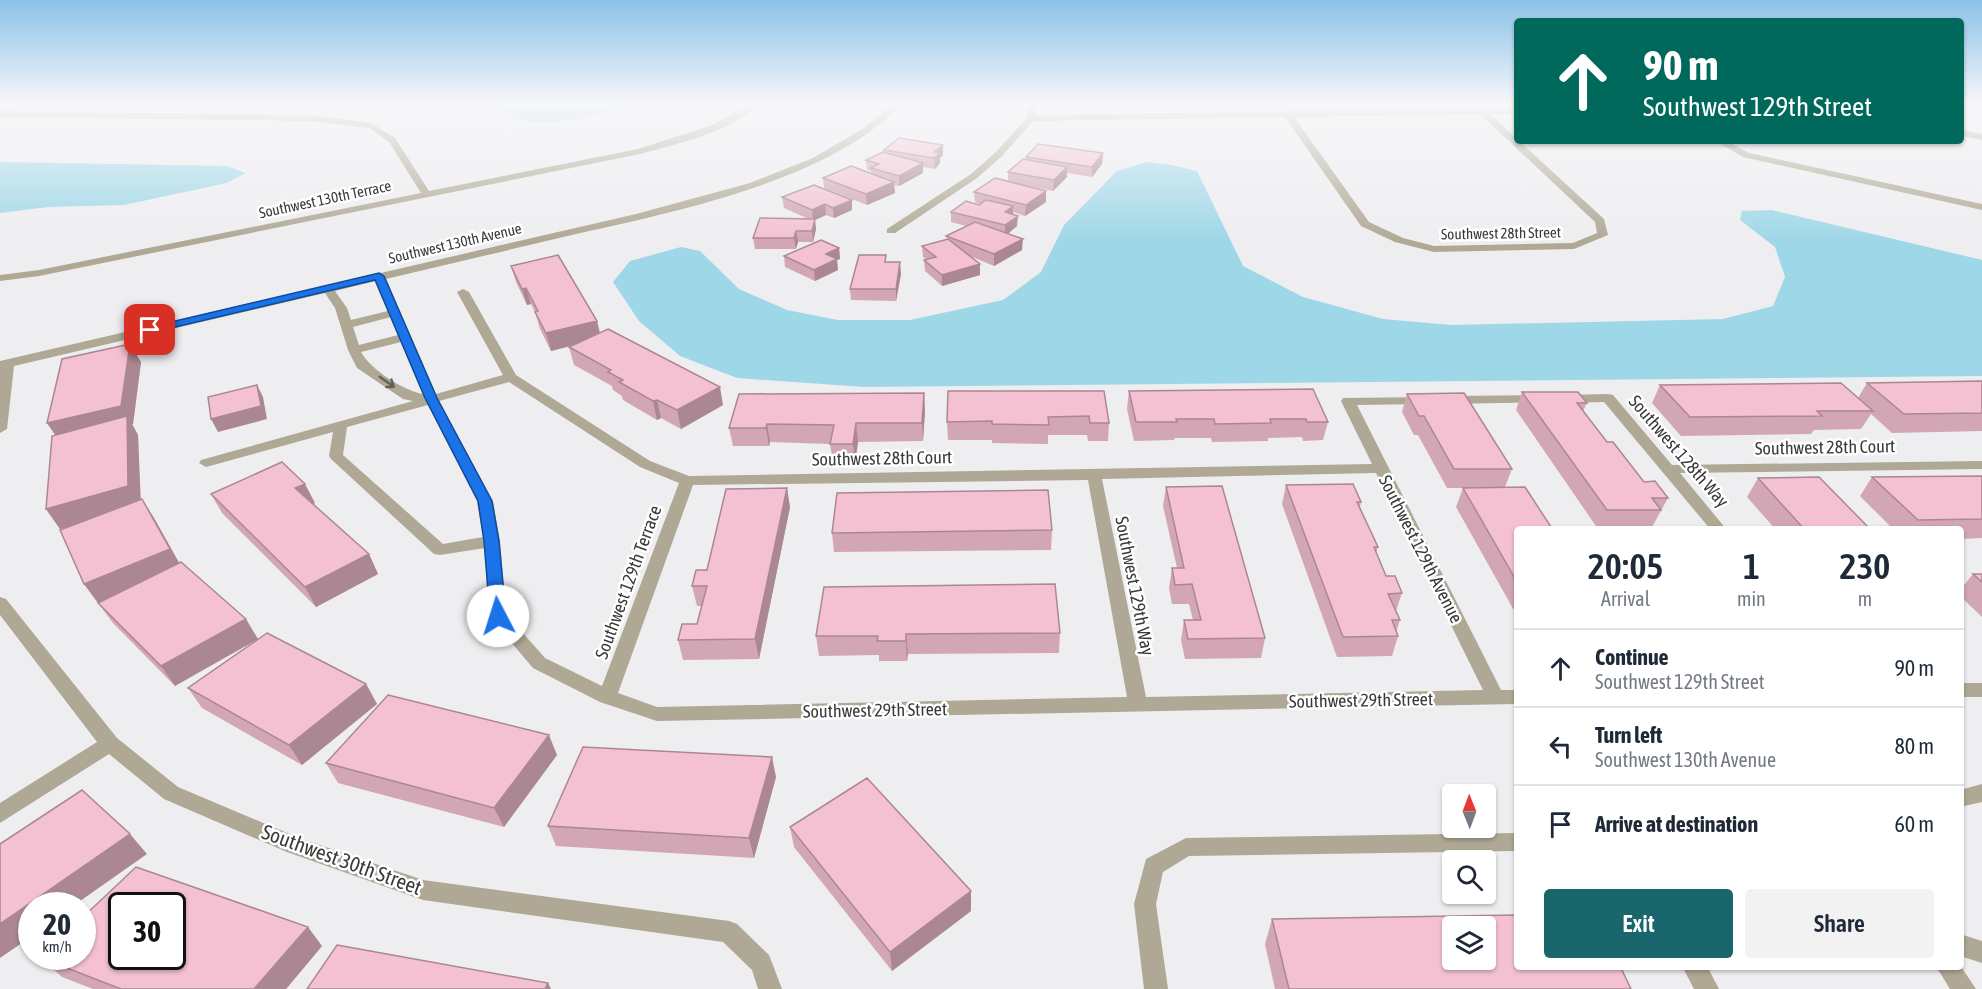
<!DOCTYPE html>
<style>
body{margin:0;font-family:"Asap Condensed",sans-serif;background:#f2f2f3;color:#1f2937;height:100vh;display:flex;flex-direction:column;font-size:22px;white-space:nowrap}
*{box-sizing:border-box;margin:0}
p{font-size:20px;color:#747a83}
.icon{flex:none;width:33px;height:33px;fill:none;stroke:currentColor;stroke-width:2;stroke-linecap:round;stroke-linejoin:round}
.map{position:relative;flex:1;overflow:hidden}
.sheet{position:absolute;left:1514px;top:526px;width:450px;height:444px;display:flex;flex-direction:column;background:#fff;border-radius:6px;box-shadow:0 2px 4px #0004}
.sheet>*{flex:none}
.hud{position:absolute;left:1514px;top:18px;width:450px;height:126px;border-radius:6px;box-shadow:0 2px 4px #0004;background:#00695c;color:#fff;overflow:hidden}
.needle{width:39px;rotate:359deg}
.tools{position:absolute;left:1442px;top:784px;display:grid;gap:12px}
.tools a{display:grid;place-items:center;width:54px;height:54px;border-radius:6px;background:#fff;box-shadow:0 2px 4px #0004;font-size:30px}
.speed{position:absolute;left:18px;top:892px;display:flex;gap:12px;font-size:30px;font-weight:700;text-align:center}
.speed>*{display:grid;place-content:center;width:78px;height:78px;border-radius:50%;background:#fff;box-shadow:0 2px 4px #0004;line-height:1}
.speed small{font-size:15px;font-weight:400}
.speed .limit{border:3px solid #111;border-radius:9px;background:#fff;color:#111}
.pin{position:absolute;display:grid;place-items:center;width:51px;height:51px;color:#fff;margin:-26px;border-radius:12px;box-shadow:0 3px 9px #0006}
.me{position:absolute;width:66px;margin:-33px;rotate:355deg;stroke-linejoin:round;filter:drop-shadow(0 0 4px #0008)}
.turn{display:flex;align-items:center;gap:21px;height:126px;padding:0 30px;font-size:27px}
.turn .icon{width:78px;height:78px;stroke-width:2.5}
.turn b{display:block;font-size:42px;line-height:51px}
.eta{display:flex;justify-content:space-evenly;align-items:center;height:102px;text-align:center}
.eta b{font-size:36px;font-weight:600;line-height:42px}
.button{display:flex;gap:12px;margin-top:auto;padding:12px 30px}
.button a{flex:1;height:69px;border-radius:6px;background:#19666c;color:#fff;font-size:24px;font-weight:600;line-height:69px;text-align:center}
.button a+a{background:#f2f2f3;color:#1f2937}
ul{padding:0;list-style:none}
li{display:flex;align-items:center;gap:18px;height:78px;padding:0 30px;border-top:2px solid #e0e1e3}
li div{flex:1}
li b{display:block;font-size:22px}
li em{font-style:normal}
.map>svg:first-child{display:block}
.water{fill:#9ed7e8}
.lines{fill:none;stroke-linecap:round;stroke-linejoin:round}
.minor{fill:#aea894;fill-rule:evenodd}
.wall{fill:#d2a6b5}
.shaded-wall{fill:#ab8793}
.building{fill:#f4c1d2;stroke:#ab8793;stroke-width:1.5;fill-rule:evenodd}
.oneway{stroke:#63605a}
.route{fill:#1a73e8;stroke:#114b97;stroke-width:1.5}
.labels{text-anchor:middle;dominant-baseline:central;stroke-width:5;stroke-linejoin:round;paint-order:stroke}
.far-street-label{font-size:15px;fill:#3a3a3b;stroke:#fff}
.street-label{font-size:18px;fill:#3a3a3b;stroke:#fff}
.near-street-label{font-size:21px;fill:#3a3a3b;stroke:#fff}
</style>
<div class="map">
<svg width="1982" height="989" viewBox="0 0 1982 989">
<rect width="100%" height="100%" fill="#eeeef1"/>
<path class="water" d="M491,104H632C609,115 544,128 520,120C510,117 500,109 491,104Z
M0,162L227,166L246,173L227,183L124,205L48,207L0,213Z
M1147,162L1172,165L1197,171L1243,266L1303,297L1383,319L1451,325L1723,319L1773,306L1785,277L1775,247L1740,220L1742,211L1772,210L1982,260V376L864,387L737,378L680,356L639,321L613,282L630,261L681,247L700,251L739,289L787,310L838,320H910L1003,300L1041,272L1064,225L1117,171Z"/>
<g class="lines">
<path class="minor" d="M750,104H759C730,133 679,143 640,154L39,276L0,281V275L39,270L421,193L389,142L369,128L311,121L0,117V111L311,115L371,123L395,138L429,191L638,149L712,125Z
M892,104H901C832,180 674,212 576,234C513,249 449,264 386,279L436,394L503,375L457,292L463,289L469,292L516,375L650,461L689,476L1372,464L1341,401L1343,398L1431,397L1433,400L1426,404L1357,405L1501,690H1516V704L657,721L600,702L533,668L492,620L489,616L485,548L440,555L434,554L331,459L329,456L333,432L206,467L199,463L201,460L413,401L403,399L357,368L348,350L335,308L325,293L14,366L7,429L0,433V361L636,214L750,183L813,158L864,128ZM376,281L388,311L351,320L347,308L335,291ZM391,317L398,335L359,345L353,327ZM401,342L423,394C404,391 370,369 361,352ZM509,382L640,467L679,483L602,686L545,658L506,614L500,541L493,501L439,401ZM428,405L477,501L483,537L443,544L343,455L347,427ZM1376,473L1483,690L1146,697L1102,479ZM1088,480L1127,697L657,707L618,693L693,485Z
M1028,104H1036L1035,115L1516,108V114H1490L1516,138V141H1519L1604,219L1608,235L1574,249L1434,252L1395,242L1361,226L1285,117L1033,121L1002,156L977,178L895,233H887V229L971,174L996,152L1027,118ZM1480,114L1595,222L1597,233L1573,243L1434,246L1403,238L1369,222L1294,117Z
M1960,130L1982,134V140L1960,136Z
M1715,141H1726L1749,153L1982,204V210L1743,157Z
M1608,394L1613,395L1672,465L1982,461V469L1680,473L1727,530H1711L1604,402L1564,403L1557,399L1564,395Z
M1540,395L1547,399L1545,402L1450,404L1443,400L1450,396Z
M0,597L6,599L117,738L178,787L299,838L423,880L729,921L737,924L769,955L782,989H758L752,970L723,942L423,900L287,852L164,799L109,754L0,823V803L97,742L0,615Z
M1960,683H1982V697H1960Z
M1982,784V802L1960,807V790Z
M1516,833V851L1189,856L1163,872L1156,904L1168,989H1144L1134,904L1146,859L1186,838Z
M1960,934L1982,941V963L1960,956Z
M1960,965L1976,989H1950L1937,968H1960Z
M1683,968H1708L1719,989H1694Z"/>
</g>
<path class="wall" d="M943,145V155L940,158V163L935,169L923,167V173L899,186L894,185L895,193L867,205L824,188L823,178L871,174V171L867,170L866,160L884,152V150Z
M1103,153L1102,164L1092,177L1067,173V177L1053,191L1019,184L1046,202L1025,216L1013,212L1017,226L1008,234L1022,250L994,266L970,256L980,264V275L942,286L925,271L924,260L926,259L923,257L922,246L947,239L946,236L966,226L951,222V212L980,204L975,202L974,192L1008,182V172L1026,160V157Z
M814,185L852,210L834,218L826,215L815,220L816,229L813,242H798L796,249H755L753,238L809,219L784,208L782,197Z
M839,248L840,259L837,260L838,270L815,281L785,267L784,256Z
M887,262L901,274L896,301L851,300L850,289Z
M511,266L597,321L600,333L723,405L681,429L661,418L657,420L623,400L622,396L613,390L612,386L574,365L569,347L574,345L551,351L540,329L535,312L531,304L527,305L516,282Z
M141,362L133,424H132L138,435L140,500L154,518L179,563L175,686L113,623L84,584L77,524L60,529L46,509L55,435L47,423Z
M1982,381V431L1892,433L1871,414L1861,429L1814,430L1811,434L1681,436L1652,403L1660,385L1858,398L1867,383Z
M1104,391L1109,423L1108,441H1088L1087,435H1048V444L992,443V440H948L947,422Z
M1129,391L1328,422L1323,440L1303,441L1302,437L1268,438V441L1212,442L1211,438H1175L1174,440L1134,441L1127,409Z
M1522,392L1587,403L1583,411L1607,442L1644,482L1668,498L1651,529H1598L1516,410Z
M924,393L925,411L923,441L858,442L855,463H833L830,444L770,442L769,446H733L729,428Z
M1407,394L1512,469L1505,487L1516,530V614L1456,507L1463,488H1447L1418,435H1414L1402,412Z
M1982,476V538L1960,539V530H1894L1860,496L1872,477Z
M1758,478L1871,530H1776L1747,497Z
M1286,485L1361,502L1360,507L1378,547L1376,553L1386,576L1402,593L1396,611L1400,620L1396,632L1398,636L1392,656L1337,657L1282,504Z
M1166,487L1265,638L1261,658L1185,659L1181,640L1184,620H1193L1189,604H1172L1169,588L1172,568H1177L1163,506Z
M211,494L315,503L312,504L369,554L378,574L316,607L222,513Z
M790,507L759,659L683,660L678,640L697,624L702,606H697L692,586L707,570Z
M1052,530L1051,550L834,552L832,533Z
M1973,574H1982V617L1960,596V590Z
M824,587L1060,633L1059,653L908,654L907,661H879V655L819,656L816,636Z
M366,684L377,704L302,765L202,708L188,688Z
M557,755L504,827L338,783L326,763Z
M776,777L754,858L556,846L548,826Z
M790,827L971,911L892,971L794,847Z
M1272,919L1631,989H1275L1265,944Z
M322,946L286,989H93L62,977L41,958Z"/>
<path class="shaded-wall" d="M943,145V155L940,158V163L935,169L934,152Z
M1103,153L1102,164L1092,177V167Z
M923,163V173L899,186V176Z
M1067,167V177L1053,191L1054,180Z
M894,182L895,193L867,205L866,194Z
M1046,191V202L1025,216L1026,205Z
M852,200V210L834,218L833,208Z
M825,204L826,215L815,220L816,229L813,242L812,231L813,220L812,210Z
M1013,206V217L1005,212Z
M1018,216L1017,226L1005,236V225Z
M796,231L798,242L796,249L794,238Z
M1023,239L1022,250L994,266V254Z
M839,248L840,259L837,260L838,270L815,281L814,270L826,254Z
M900,262L901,274L896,301V289Z
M980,264V275L942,286V275Z
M526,288L531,304L527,305L522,289Z
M597,321L601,338L551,351L546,333Z
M130,344L141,362L133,424H132L138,435L141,505L60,529L46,509L60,441L47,423Z
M257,385L263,397L267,419L218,432L211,419Z
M720,387L723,405L681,429L677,410Z
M924,393L925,411L923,441L922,423Z
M657,400L661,418L657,420L653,401Z
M856,423L858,442L855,463L853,444Z
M767,424L770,442L769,446L766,428Z
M305,484L315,503L305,508L295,488Z
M787,488L790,507L759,659L755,639Z
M142,499L154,518L182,568L98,603L84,584Z
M369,554L378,574L316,607L305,587Z
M246,619L258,639L175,686L161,666Z
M906,634L908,654L907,661L906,641Z
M366,684L377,704L302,765L289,745Z
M549,735L557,755L504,827L494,808Z
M772,757L776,777L754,858L749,838Z
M130,834L147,854L73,906H32V936L0,958V924Z
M971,891V911L892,971L890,952Z
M308,927L322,946L286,989H254Z
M548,983L551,989H545Z"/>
<path class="building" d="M899,138L943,145L934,152L940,153L934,158L884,150Z
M1038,144L1103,153L1092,167L1026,157Z
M883,152L923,163L899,176L871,168L879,164L866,160Z
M1023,159L1067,167L1054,180L1008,172Z
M851,166L894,182L866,194L823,178Z
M995,178L1046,191L1026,205L974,192Z
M814,185L852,200L833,208L825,204L812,210L782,197Z
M986,200L1013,206L1005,212L1018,216L1005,225L951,212L966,201L979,205Z
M760,218L815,219L812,231H796L794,238H753Z
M975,222L1023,239L994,254L946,236Z
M948,239L980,264L942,275L924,260L936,257L922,246Z
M821,240L839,248L826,254L837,259L814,270L784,256Z
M558,255L597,321L546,333L535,312L538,311L526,288L522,289L511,266Z
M859,255H886L885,262H900L896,289H850Z
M608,329L720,387L677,410L657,400L653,401L619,382L623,380L608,372L611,370L569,347Z
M130,344L121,406L47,423L62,359Z
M1982,381V413L1904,414L1867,383Z
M1841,383L1873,411H1817L1822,416L1690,417L1660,385Z
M257,385L261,406L211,419L208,397Z
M1313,389L1328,422H1307L1306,419H1270L1271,423L1215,424L1214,419H1176L1177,422H1136L1129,391Z
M948,391H1104L1109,423H1090L1089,416L1048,417L1049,425L992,424V421L947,422Z
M1522,392H1578L1587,403H1577L1607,442H1613L1644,482L1655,481L1668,498H1652L1661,510H1607Z
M924,393L922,423H856L853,444H830L834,425L767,424L766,428H729L739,394Z
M1464,393L1512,469H1454L1424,416H1419L1407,394Z
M127,416L128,486L46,509L52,436Z
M282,462L305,484L295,488L369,554L305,587L211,494Z
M1982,476V519L1918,520L1872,477Z
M1819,477L1871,530H1805L1758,478Z
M1353,484L1361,502H1357L1378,547H1374L1386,576H1395L1402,593L1388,594L1400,620H1392L1398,636L1343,637L1286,485Z
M1222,486L1265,638L1188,639L1184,620H1201L1192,584L1175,585L1172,568H1184L1166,487Z
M1525,487L1553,530H1516V580L1463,488Z
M787,488L755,639L678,640L682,624H697L707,586H692L696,570H707L726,489Z
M1048,490L1052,530L832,533L837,493Z
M142,499L170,549L84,584L60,530Z
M181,562L246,619L161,666L98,603Z
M1973,574H1982V582Z
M1055,584L1060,633L906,634V641H877L878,636H816L824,587Z
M267,633L366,684L289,745L188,688Z
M388,695L549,735L494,808L326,763Z
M583,747L772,757L749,838L548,826Z
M867,778L971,891L890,952L790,827Z
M82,790L130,834L0,924V844Z
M136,867L308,927L254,989H121L41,958L42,957H82V918ZM122,906H172V957H122Z
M1516,915V968H1621L1631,989H1289L1272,919ZM1452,927H1485V960H1452Z
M337,945L548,983L545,989H307Z"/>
<defs><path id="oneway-shaft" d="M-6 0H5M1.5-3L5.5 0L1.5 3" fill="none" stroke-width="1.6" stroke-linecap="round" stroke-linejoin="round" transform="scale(1.5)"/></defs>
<use class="oneway" href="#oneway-shaft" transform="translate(387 382) rotate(35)"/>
<linearGradient id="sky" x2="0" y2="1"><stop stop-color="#8ac2e8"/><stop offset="0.43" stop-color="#f7f7f9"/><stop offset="1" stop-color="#f7f7f9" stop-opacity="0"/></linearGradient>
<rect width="1982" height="242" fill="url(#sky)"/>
<path class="route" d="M379,273L384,276L437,398L492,501L499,541L506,616L503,620H492L490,616L484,541L478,501L425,398L375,280L150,333L145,330L150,327Z"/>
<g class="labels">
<g class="far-street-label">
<text transform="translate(325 199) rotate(-12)">Southwest 130th Terrace</text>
<text transform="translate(1501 233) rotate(-1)">Southwest 28th Street</text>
<text transform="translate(455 243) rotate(-13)">Southwest 130th Avenue</text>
</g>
<g class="street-label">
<text transform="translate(1825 447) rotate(-1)">Southwest 28th Court</text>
<text transform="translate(1679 451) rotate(49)">Southwest 128th Way</text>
<text transform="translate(882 458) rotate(-1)">Southwest 28th Court</text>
<text transform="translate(1421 549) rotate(63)">Southwest 129th Avenue</text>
<text transform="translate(628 582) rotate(-70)">Southwest 129th Terrace</text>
<text transform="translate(1135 586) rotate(79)">Southwest 129th Way</text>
<text transform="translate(1361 700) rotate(-1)">Southwest 29th Street</text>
<text transform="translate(875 710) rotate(-1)">Southwest 29th Street</text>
</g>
<g class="near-street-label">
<text transform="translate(342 859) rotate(20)">Southwest 30th Street</text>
</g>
</g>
</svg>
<div class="tools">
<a><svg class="needle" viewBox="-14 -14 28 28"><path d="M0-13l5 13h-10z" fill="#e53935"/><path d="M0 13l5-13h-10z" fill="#747a83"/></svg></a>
<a><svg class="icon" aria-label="search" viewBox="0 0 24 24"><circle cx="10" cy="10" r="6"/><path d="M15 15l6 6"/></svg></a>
<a><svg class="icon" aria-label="layers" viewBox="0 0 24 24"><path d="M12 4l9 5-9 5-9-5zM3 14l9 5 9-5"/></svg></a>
</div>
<div class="speed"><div>20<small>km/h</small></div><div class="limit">30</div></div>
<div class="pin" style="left:150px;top:330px;background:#d93025"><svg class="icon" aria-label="arrive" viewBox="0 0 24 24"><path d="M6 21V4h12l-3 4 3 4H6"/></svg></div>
<svg class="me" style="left:498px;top:616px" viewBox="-20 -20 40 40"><circle r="19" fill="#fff"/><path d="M0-13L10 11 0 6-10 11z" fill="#1a73e8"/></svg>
<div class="hud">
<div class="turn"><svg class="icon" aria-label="ahead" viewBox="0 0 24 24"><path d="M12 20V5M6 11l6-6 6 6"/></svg><div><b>90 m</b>Southwest 129th Street</div></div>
</div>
<section class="sheet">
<div class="eta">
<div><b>20:05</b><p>Arrival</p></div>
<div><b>1</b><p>min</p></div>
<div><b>230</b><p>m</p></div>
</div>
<ul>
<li><svg class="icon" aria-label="ahead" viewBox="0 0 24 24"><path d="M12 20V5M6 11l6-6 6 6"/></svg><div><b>Continue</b><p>Southwest 129th Street</p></div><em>90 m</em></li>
<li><svg class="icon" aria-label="left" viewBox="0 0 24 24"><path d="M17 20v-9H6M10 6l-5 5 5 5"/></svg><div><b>Turn left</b><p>Southwest 130th Avenue</p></div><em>80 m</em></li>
<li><svg class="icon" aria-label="arrive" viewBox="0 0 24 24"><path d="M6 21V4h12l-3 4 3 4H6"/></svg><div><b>Arrive at destination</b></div><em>60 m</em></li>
</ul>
<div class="button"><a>Exit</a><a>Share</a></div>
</section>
</div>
